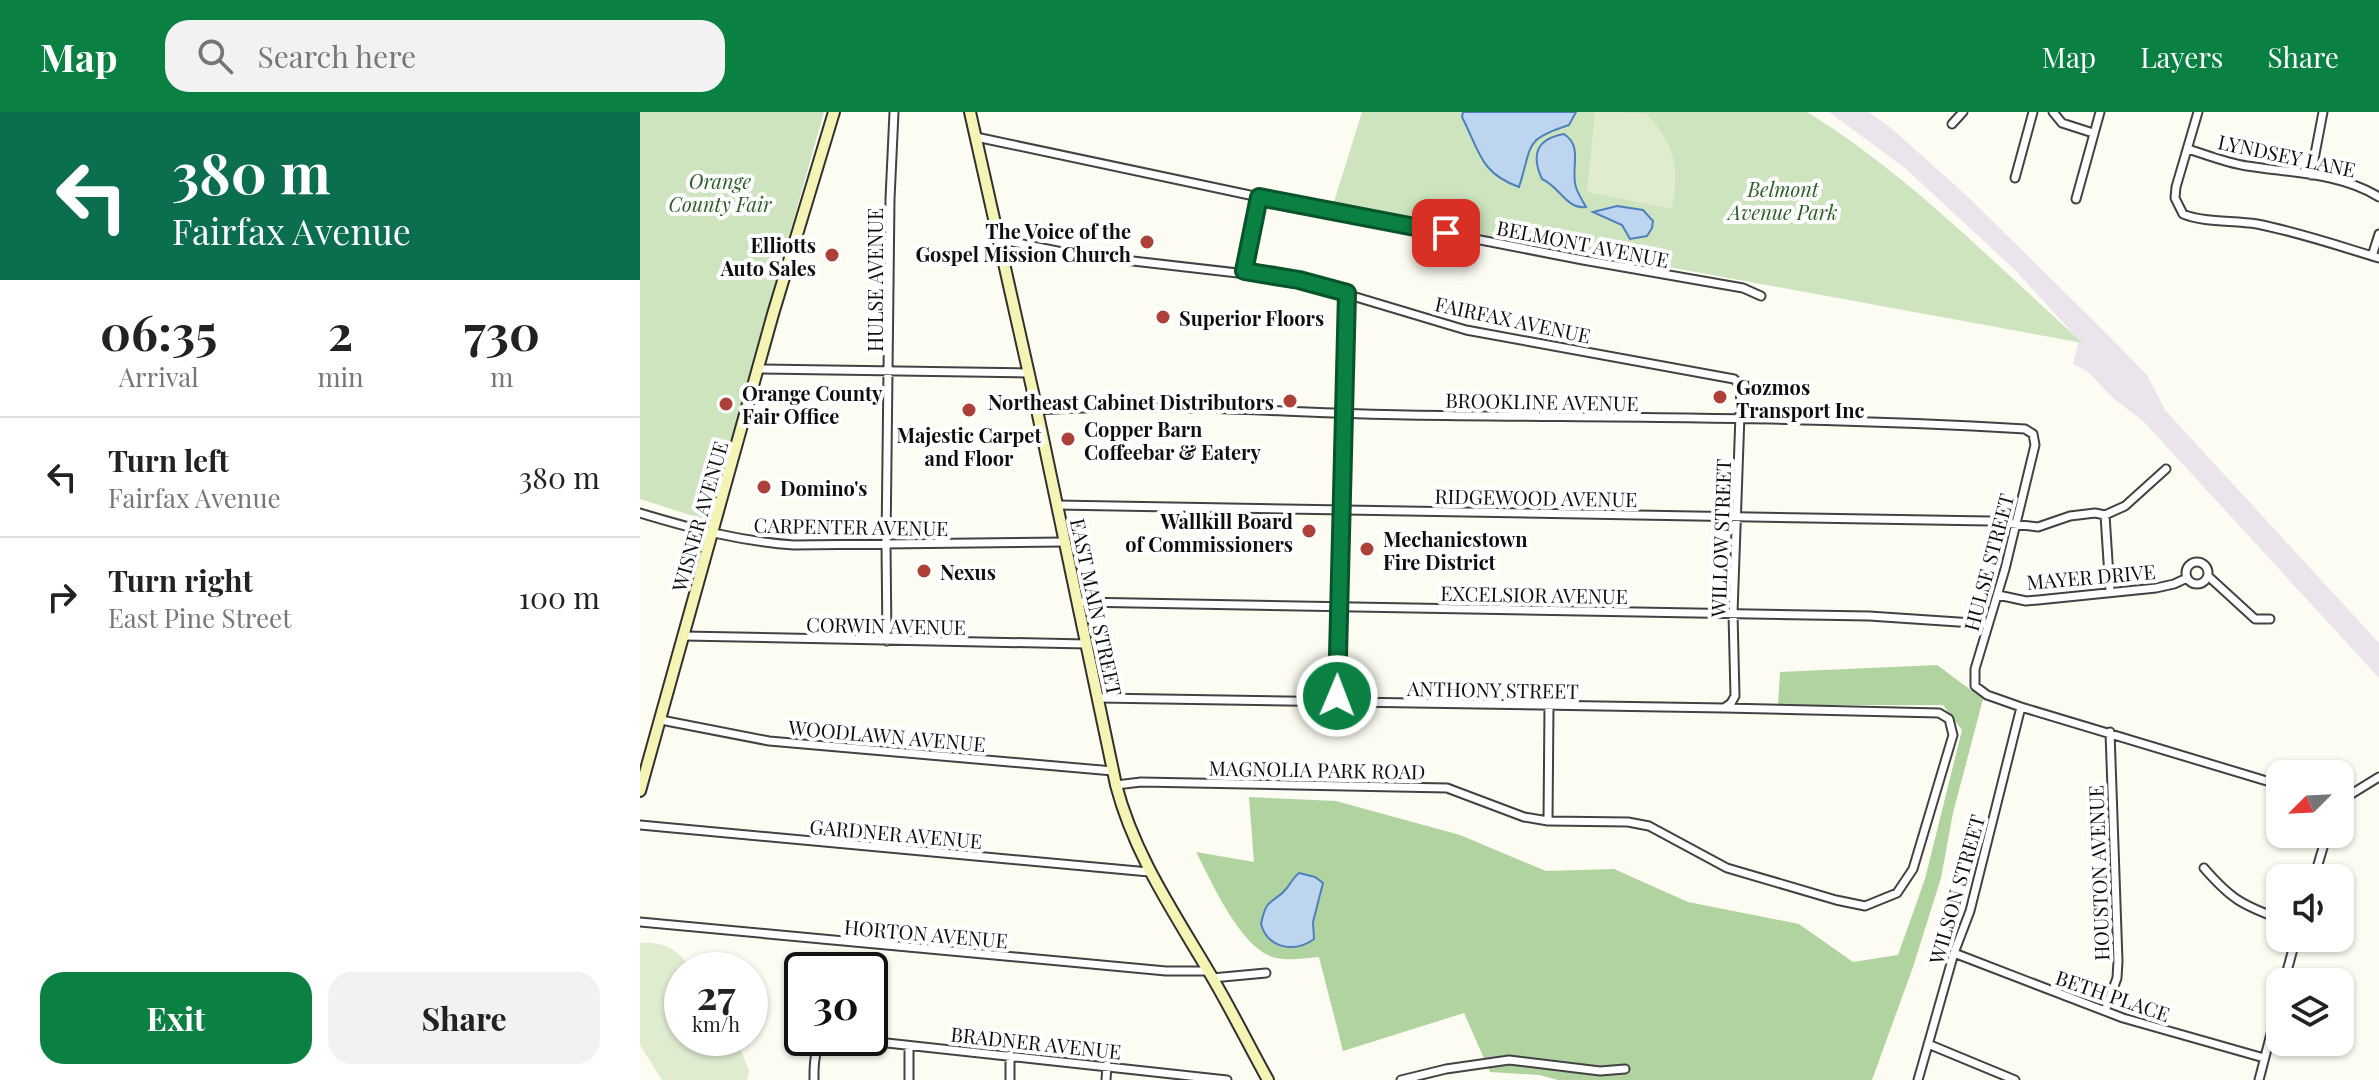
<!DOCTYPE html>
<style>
body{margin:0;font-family:"Playfair Display",serif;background:#f2f2f2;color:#222;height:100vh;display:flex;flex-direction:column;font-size:30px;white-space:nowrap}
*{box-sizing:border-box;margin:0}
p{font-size:26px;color:#767676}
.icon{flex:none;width:44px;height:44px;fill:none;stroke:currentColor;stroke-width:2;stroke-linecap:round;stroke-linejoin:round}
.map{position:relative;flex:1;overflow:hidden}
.panel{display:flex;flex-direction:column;background:#fff;width:640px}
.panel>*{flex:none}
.guide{background:#0b6e4f;color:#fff;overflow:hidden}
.needle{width:52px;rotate:246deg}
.buttons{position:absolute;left:1626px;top:648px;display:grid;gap:16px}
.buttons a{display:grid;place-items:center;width:88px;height:88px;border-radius:16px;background:#fff;box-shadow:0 2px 6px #0004;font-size:40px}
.speed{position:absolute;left:24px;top:840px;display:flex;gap:16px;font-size:40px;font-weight:700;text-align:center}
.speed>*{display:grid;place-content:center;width:104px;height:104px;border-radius:50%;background:#fff;box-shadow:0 2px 6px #0004;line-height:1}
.speed small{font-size:20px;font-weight:400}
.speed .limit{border:4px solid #111;border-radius:12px;background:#fff;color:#111}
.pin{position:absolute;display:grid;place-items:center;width:68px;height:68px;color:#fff;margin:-34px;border-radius:16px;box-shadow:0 4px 12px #0006}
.me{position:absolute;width:88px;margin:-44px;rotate:1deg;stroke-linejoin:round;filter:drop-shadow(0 0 6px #0008)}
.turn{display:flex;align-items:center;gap:28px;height:168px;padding:0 40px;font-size:36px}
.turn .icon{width:104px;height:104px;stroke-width:2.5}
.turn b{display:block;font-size:56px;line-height:68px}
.eta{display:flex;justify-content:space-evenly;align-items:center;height:136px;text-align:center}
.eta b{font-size:48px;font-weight:700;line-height:56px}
.action{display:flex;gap:16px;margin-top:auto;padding:16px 40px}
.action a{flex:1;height:92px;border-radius:24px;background:#0b8043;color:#fff;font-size:32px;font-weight:700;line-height:92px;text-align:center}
.action a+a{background:#f2f2f2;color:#222}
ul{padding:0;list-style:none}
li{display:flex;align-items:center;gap:24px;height:120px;padding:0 40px;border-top:2px solid #e0e0e0}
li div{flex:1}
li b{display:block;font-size:30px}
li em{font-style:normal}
header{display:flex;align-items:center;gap:48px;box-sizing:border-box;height:112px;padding:0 40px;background:#0b8043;color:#fff}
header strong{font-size:38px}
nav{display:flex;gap:44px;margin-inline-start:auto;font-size:28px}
.search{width:560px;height:72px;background:#f2f2f2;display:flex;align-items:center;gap:20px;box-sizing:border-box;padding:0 28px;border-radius:24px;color:#767676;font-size:30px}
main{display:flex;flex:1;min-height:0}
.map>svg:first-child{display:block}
.industrial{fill:#ece4ec}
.green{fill:#cde4bf}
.forest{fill:#b1d3a0}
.pitch{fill:#dfecd0}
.water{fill:#bdd5ef;stroke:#4d81bc;stroke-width:2}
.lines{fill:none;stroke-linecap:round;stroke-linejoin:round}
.street-casing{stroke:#424242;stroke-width:11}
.secondary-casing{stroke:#313131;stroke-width:14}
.street{stroke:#fff;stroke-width:7}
.secondary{stroke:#f4f5b5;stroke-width:10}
.route-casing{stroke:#07532c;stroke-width:20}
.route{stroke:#0b8043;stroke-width:14}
.poi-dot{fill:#ad4138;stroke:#fff;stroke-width:3}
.labels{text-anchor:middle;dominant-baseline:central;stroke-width:8;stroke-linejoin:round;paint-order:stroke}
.street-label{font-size:20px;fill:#0f0f0f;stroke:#fff}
.park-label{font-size:20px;font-style:italic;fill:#2b5e27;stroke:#fff}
.poi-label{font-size:20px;font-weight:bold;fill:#0f0f0f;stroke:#fff;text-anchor:start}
</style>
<header>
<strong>Map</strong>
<div class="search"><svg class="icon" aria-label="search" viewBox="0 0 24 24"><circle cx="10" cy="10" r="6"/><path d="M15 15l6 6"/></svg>Search here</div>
<nav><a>Map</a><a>Layers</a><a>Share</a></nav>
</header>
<main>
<section class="panel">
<div class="guide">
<div class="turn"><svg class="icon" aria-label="left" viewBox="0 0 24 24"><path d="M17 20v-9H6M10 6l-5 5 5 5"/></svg><div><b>380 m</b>Fairfax Avenue</div></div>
</div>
<div class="eta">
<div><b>06:35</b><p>Arrival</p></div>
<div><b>2</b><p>min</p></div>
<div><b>730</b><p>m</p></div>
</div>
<ul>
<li><svg class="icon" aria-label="left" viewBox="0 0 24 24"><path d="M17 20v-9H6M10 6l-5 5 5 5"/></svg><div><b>Turn left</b><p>Fairfax Avenue</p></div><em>380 m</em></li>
<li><svg class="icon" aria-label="right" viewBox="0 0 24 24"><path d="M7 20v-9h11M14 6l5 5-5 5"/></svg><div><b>Turn right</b><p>East Pine Street</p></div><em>100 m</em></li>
</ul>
<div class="action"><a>Exit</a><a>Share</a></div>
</section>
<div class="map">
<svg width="1739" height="968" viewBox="0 0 1739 968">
<rect width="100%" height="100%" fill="#fdfcf2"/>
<path class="industrial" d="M1189,0H1229L1251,16L1327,84L1463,218L1507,263L1525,298L1739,531V566L1504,310L1473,286L1447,259L1433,252L1439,228L1375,158L1266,57Z"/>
<path class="green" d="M0,0H184L69,409L0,387Z
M722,0H1167C1272,65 1352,150 1443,231L1034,156L845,126L693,93Z"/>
<path class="forest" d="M1297,553L1343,587L1313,701L1301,766L1273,855L1232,968H918L899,963L850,960L824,901L703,939L679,845C666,846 649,849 636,846C601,838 572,770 556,740L614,750L609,685L696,689L820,723L906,759L974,757L1048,790L1159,812L1213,850L1258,843L1285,767L1322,618L1303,593H1138L1140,560Z"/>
<path class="pitch" d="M955,0L1006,1C1035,33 1040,54 1032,97L947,80Z
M0,831C24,829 39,838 52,858H42V926H96L109,959L107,968H22L0,933Z"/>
<path class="water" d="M823,0H936L929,13C883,28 893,32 879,75C840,61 840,40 822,5Z
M924,22C942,34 932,52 935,71C936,79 942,88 946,95C927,98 920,75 902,67C891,43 896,27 924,22Z
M977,94L1003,98L1013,109L1012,116L1007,124L990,127L982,113L953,100Z
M659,761L675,765L683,771L673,810L674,827C655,841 628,837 621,812C627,783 632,794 647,776C651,770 654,765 659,761Z"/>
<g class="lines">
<g class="street-casing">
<path id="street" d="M1413,0L1422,11L1453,21
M1558,0L1536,75L1535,86L1543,102C1565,111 1593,108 1617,112C1658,120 1699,134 1739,146
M1312,12L1323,0
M336,25L619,85L943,148L1103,176L1121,184
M1548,37C1567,43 1587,51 1607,54C1651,61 1700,61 1739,85
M1671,63L1683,0
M1375,66L1393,0
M1436,87L1460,0
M358,127L432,142L659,168L826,218L1094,267L1101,274L1093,501L1095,584L1091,591L1084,596L459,586
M1732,144L1739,122
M604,159L619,85
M119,257L389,261
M397,298C520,290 644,301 767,303C973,306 1179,304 1385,317L1393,322L1395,333L1365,457L1335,557V574L1347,583L1381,595L1640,673
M417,393L1349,409L1398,415L1430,404L1455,401L1465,403L1485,394L1526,357
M0,401C53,417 99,429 154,433L425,430
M1465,403L1470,480
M1546 461a11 11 0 1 1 22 0a11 11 0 1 1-22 0Z
M1568,464L1615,507H1630
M1358,483L1386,489L1398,488L1516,476L1534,472L1547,466
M439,490L1229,504L1348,512
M44,524L447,532
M247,529L246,432L250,87L254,0
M697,589L707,181
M21,608L129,629L473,659
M476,673L501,670L807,676L884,705L908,709L988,710L1009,714L1087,756L1196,788L1225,794L1257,781L1273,757L1313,623L1309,607L1299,601L1084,596
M1700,689L1739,665
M908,709L909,594
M0,713L509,760
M1564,756C1591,787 1602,793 1640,807
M1674,766L1687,722
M0,810L526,859H568
M1314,841L1483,906L1624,946
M572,866L626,861
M1644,870L1656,826
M1465,899L1477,866L1478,849L1470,620
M201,926L587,968
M1288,932L1375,968
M269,934V968
M174,968C174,952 173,934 189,926
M370,968V943
M466,968L467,953
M761,968L806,957L869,948L960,959L985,957
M1278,968L1314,841L1330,799L1381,595
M1619,968L1640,887"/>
</g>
<g class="secondary-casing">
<path id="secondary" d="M330,0L397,298L476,673C494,742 533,799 569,860C590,895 608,932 628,968
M0,679L133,202L194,0"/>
</g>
<use href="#street" class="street"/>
<use href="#secondary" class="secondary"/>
</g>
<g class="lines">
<g class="route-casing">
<path id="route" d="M697,584L707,181L659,168L604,159L619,85L806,121"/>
</g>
<use href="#route" class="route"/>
</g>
<g class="poi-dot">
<circle cx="507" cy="130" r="8"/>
<circle cx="192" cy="143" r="8"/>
<circle cx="523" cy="205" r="8"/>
<circle cx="1080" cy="285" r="8"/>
<circle cx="650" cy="289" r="8"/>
<circle cx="86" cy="292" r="8"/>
<circle cx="329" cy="298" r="8"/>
<circle cx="428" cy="327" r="8"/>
<circle cx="124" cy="375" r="8"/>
<circle cx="669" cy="419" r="8"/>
<circle cx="727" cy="437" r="8"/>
<circle cx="284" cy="459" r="8"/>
</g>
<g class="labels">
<g class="street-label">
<text transform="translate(1647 43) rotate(12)">LYNDSEY LANE</text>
<text transform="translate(943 131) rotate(11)">BELMONT AVENUE</text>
<text transform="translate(234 168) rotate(-90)">HULSE AVENUE</text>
<text transform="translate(873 207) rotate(12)">FAIRFAX AVENUE</text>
<text transform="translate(902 289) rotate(1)">BROOKLINE AVENUE</text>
<text transform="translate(896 385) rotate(1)">RIDGEWOOD AVENUE</text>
<text transform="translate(59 404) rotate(-74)">WISNER AVENUE</text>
<text transform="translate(211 414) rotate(1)">CARPENTER AVENUE</text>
<text transform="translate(1080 426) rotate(-88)">WILLOW STREET</text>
<text transform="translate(1348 450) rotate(-75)">HULSE STREET</text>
<text transform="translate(1451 464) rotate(-5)">MAYER DRIVE</text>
<text transform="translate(894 482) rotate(1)">EXCELSIOR AVENUE</text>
<text transform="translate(457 495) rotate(78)">EAST MAIN STREET</text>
<text transform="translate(246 513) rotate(1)">CORWIN AVENUE</text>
<text transform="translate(853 577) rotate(1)">ANTHONY STREET</text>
<text transform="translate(247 623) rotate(5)">WOODLAWN AVENUE</text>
<text transform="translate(677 657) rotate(1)">MAGNOLIA PARK ROAD</text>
<text transform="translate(256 721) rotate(5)">GARDNER AVENUE</text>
<text transform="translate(1458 761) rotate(-92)">HOUSTON AVENUE</text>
<text transform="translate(1316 777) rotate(-74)">WILSON STREET</text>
<text transform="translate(286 821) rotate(5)">HORTON AVENUE</text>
<text transform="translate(1473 883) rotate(19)">BETH PLACE</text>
<text transform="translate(396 930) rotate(6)">BRADNER AVENUE</text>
</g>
<g class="park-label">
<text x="80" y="68">Orange<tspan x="80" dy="23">County Fair</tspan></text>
<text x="1143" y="76">Belmont<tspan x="1143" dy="23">Avenue Park</tspan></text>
</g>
<g class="poi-label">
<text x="491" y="118" text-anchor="end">The Voice of the<tspan x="491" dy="23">Gospel Mission Church</tspan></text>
<text x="176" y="132" text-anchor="end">Elliotts<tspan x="176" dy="23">Auto Sales</tspan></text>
<text x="539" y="205">Superior Floors</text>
<text x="1096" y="274">Gozmos<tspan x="1096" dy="23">Transport Inc</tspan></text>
<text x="102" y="280">Orange County<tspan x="102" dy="23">Fair Office</tspan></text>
<text x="634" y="289" text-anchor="end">Northeast Cabinet Distributors</text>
<text x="444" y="316">Copper Barn<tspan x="444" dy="23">Coffeebar &amp; Eatery</tspan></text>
<text x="329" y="322" text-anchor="middle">Majestic Carpet<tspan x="329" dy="23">and Floor</tspan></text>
<text x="140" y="375">Domino's</text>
<text x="653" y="408" text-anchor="end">Wallkill Board<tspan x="653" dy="23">of Commissioners</tspan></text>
<text x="743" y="426">Mechanicstown<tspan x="743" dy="23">Fire District</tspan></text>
<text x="300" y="459">Nexus</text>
</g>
</g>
</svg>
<div class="buttons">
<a><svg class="needle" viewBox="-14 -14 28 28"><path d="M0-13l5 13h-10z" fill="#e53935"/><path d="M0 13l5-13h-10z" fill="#767676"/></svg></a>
<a><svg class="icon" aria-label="sound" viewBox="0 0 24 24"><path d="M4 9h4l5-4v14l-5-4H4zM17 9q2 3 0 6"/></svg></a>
<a><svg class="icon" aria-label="layers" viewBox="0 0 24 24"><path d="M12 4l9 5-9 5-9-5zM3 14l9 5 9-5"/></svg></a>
</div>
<div class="speed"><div>27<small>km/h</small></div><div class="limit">30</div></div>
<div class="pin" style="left:806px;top:121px;background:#d93025"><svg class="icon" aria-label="arrive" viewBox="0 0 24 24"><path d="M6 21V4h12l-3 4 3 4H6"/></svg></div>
<svg class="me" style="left:697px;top:584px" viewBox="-20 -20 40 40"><circle r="17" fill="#0b8043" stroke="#fff" stroke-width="3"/><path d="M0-11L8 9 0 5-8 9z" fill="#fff"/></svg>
</div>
</main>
